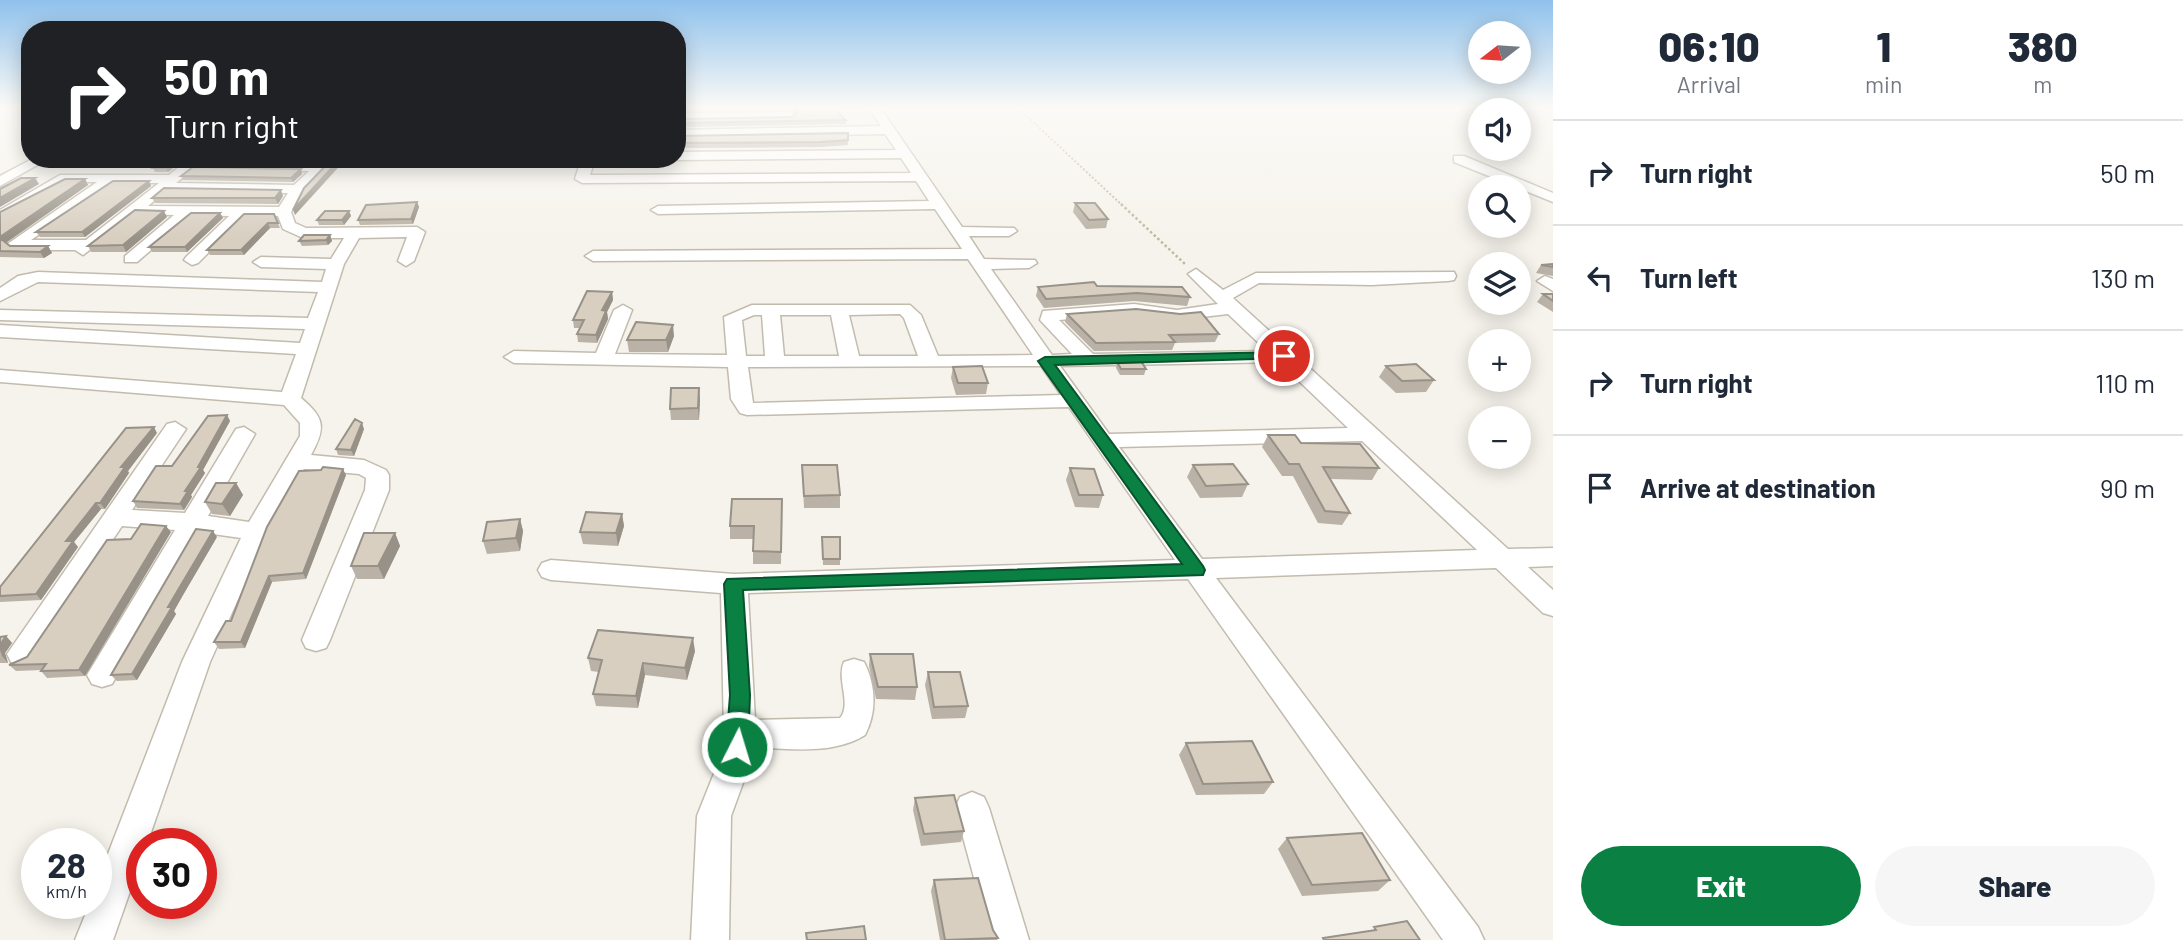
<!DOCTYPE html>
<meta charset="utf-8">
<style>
body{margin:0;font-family:Barlow,sans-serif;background:#f6f6f7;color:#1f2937;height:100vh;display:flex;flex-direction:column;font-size:26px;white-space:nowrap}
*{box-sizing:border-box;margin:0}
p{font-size:23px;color:#747a83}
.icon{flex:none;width:38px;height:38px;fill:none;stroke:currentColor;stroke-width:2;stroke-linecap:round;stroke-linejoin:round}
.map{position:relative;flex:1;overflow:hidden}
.panel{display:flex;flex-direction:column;background:#fff;width:630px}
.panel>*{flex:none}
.banner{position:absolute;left:21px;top:21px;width:665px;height:147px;border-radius:28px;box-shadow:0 4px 18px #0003;background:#202124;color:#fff;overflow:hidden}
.needle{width:46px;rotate:253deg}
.buttons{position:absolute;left:1468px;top:21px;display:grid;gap:14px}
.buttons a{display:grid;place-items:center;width:63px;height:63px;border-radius:50%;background:#fff;box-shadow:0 4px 18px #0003;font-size:35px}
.speed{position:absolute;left:21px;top:828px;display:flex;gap:14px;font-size:35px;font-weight:700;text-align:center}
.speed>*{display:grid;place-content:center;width:91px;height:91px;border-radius:50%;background:#fff;box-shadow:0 4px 18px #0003;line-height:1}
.speed small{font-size:18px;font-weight:400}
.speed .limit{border:10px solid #d22;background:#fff;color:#111}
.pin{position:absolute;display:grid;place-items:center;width:60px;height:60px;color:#fff;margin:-30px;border:4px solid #fff;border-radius:50%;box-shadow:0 2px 7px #0007}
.me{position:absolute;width:77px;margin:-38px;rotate:5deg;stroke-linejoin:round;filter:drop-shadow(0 0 5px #0008)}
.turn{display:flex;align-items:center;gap:24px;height:147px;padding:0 28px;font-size:32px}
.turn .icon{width:91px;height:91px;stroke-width:2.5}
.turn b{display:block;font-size:49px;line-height:60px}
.eta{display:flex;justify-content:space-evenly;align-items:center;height:119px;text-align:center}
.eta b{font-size:42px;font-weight:800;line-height:49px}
.action{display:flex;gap:14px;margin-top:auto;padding:14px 28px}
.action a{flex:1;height:80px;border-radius:42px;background:#0b8043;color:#fff;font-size:28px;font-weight:800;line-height:80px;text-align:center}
.action a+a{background:#f6f6f7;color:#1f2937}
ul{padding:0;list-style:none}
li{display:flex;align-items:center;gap:21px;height:105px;padding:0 28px;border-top:2px solid #e0e1e3}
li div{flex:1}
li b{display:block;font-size:26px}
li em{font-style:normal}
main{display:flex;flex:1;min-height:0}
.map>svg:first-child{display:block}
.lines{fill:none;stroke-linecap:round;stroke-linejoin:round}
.minor-casing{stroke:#c2bbae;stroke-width:3}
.path-far1{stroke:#c4b79f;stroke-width:2;stroke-dasharray:2 2;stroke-linecap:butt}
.path{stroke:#c4b79f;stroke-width:2.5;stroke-dasharray:2.5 2.5;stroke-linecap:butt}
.minor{fill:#fff;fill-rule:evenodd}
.wall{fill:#bab2a6}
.shaded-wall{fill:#979187}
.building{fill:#d8cfc1;stroke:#979187;stroke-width:2}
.route{fill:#0b8043;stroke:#07532c;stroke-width:2}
</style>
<main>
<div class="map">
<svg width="1553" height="940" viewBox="0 0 1553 940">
<rect width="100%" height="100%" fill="#f6f3ec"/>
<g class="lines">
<g class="minor-casing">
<path id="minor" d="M867,106H879L962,227L1014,228L1017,231L1009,236H969L984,259L1035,260L1037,263L1029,268L991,269L1052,355L1072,354L1040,320L1043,311L1134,304L1177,310L1218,304L1188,274L1196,269L1223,290L1256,273L1454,272L1456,276L1454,280L1448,281L1372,285L1259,283L1233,298L1508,549L1553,548V566L1528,567L1553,590V616L1543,613L1496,568L1216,578L1478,927L1484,940H1443L1188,579L748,593L755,720L840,718C852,704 836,679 844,662L854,659L864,662C876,685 877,712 865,735C834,755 788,749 753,747L751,761L731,816L729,940H691L697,816L719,761L724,733L721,593L551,580L542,577L538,570L542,563L551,560L734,574L1175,560L1069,407L747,415L740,413L731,399L728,367L514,363L504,357L514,351L596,353L614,310L623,305L632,310L615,354L727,355L724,317L752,305H910L921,315L938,356L1033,355L968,259L593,261L585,256L593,251L962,249L935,209L658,214L651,210L658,206L929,201L916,181L582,183L575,179L581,159H595L590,175L911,173L901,158L677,160L674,159H677V152L896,150L885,134L677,138V130L881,126ZM900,314L904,318L918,356H859L849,315ZM1134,314L1177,320L1228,314L1267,351L1093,354L1059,320ZM754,315H762L765,356H746L742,320ZM780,315H831L839,356H784ZM1279,362L1348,428L1109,434L1060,366ZM1041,366L1061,395L753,403L748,367ZM1362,441L1477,550L1202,559L1119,447Z
M789,112L795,116L793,119L686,121L680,117L686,113Z
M1454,156H1464L1553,193V202L1454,162Z
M32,159H48L0,186V176Z
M189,159L317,163L321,159H335L304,191L291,212L295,223L306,228L417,227L425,232L414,261L406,266L398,261L407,237L359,238L344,264L301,398C325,418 326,428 311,455L364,460L386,470L389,475V490L330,640L326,648L316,651L306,648L302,640L365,490L366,478L359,474L304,469L268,532L210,662L147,844H142V857L113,940H75L90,903H96V885L182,662L241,538L199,532L112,684L102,687L92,684L87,675L175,530L122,526L31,662L21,666L11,662L7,654L167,424L175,422L186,429L132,510L185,513L236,429L244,427L255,434L208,516L249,522L300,436V423L284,405L0,382V370L282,392L296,354L0,337V325L300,343L305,329L0,320V310L308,318L318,292L38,282L0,301V288L18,276L38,272L322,282L326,269L261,267L253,262L261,257L331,259L344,238H303L283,229L278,216H245L198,263L192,265L184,260L186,257L229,216L192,215L137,262H125V256L174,215L137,214L83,255L75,250H14L6,245L97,182H68L0,220V210L60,175H169ZM194,169L309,171L294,185L176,183ZM115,183H159L86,240H31ZM166,191L288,193L279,207L148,206Z
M1545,276L1553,279V291L1537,281Z
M972,792L984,797L989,808L1029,940H991L955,808L960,797Z"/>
</g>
<path class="path-far1" d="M1016,106L1123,206"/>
<path class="path" d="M1121,204L1185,264"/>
<use href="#minor" class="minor"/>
</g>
<path class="wall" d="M791,106L840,115L846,120V124L677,127V117L686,119L793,117L796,114L791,110Z
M677,136L848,140V145L821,147L677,148Z
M165,159H185L168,172H155L153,168Z
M281,159H317L316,160Z
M301,169L302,174L293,182L183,180L181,176Z
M85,179L88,185L6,243L10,246H48L52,253L44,258L0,257V212Z
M149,181L151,186L85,237H40L36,232Z
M283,196L278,204L155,203L152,198Z
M417,202L419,207L413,224L360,225L358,220Z
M1075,203L1108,219L1106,228L1086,229L1073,212Z
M349,211L351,216L344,225H319L317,220Z
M220,213L223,218L187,252H152L149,247Z
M274,214L280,228H270L244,255H210L207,250Z
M167,217L126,252H91L88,246Z
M330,235L332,241L328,245L302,246L299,241Z
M1553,264V276L1536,273L1541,265Z
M1097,286L1190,297L1187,306L1134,301L1044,308L1036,296L1038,287Z
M612,292L613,300L607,312L608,319L597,343L578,342L577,334L580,328H574L573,320Z
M1543,294H1553V312L1537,302Z
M1067,314L1219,334L1215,342L1175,343L1172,350L1094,351L1065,322Z
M674,336L668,352H629L627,340Z
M1117,362L1146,369L1144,375H1120L1116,368Z
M1386,366L1434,380L1426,392L1396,393L1379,377Z
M953,367L988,383L986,394L956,395L951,378Z
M700,399L699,420H671L670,409Z
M227,415L230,421L203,470L205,473L191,495L192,497L184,510L137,508L133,501Z
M364,429L354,456L338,455L336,449Z
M157,433L128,471L129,473L105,509H101L74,542L78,547L41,600L0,602V587Z
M1268,435L1301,443L1379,468L1372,480L1330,479L1350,513L1342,525L1318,523L1293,476H1282L1262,447Z
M802,465L840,495V508H804Z
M1193,465L1248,484L1242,497L1200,498L1187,477Z
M1070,468L1103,495L1099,508L1075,507L1066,480Z
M321,470L346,475L306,579L272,582L245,648L219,649L214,642L231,621Z
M236,483L243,495L230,516L212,514L205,502Z
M782,499L781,564H753V539H730V526Z
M622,514L624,526L618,546L583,544L580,532Z
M520,519L523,531L520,551L487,554L483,541Z
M171,532L85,676L47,678L41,671L42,670L16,671L9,665L27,657L131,539Z
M395,533L400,546L384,579H357L351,566Z
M217,537L183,595L174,611L176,614L137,680L117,681L111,675Z
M822,537L840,559V565H823Z
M6,636L12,643L5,653L8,663H0V637Z
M695,651L687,680L645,675L638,708L596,706L593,694L599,672L591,671L588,658Z
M870,654L917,687L915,700L876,699L869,666Z
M928,672L968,706L965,718L932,719L925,685Z
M1186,743L1273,782L1264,794L1196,795L1179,755Z
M915,798L964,831L961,842L921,846L913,810Z
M1287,838L1390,880L1378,891L1302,896L1278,849Z
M934,880L998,938L997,940H940L931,891Z"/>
<path class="shaded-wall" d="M177,159H185L168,172L166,168Z
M340,159H346L295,215L293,210Z
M301,169L302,174L293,182L291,178Z
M35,178L39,184L0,207V198Z
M85,179L88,185L4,244L0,237Z
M149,181L151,186L85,237L82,232Z
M281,190L283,196L278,204L275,198Z
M417,202L419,207L413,224L411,219Z
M164,211L167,217L126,252L123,245Z
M349,211L351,216L344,225L342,220Z
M220,213L223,218L187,252L185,247Z
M268,223L270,228L244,255L241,250Z
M330,235L332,241L328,245L326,240Z
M48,246L52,253L44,258L40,252Z
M612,292L613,300L607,312L608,319L597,343L596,335L602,310Z
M673,325L674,336L668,352L666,340Z
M699,388L700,399L699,420L698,408Z
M227,415L230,421L203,470L205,473L191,495L192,497L184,510L180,504L185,491Z
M362,423L364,429L354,456L351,450Z
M154,427L157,433L128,471L129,473L105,509L100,503L121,467Z
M343,469L346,475L306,579L303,573Z
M236,483L243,495L230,516L222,504Z
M96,503L101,509L74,542L78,547L41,600L36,594L66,541Z
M622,514L624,526L618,546L616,533Z
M520,519L523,531L520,551L516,538Z
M166,526L171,532L85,676L79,670Z
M213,531L217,537L183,595L174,611L176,614L137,680L132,674L168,607Z
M395,533L400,546L384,579L378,566Z
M269,576L272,582L245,648L241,642Z
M6,636L12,643L5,653L8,663L2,656L0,650V645Z
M693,638L695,651L687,680L685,668Z
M643,663L645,675L638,708L636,696Z"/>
<path class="building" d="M791,106H839L840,115L846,120L677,123V117L686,119L793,117L798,111Z
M848,133V140L821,142L677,143V136Z
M165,159H177L166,168H153Z
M332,159H340L293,210L304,188Z
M193,167L301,169L291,178L181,176Z
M21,178H35L0,198V189Z
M65,179H85L0,237V212Z
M113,181H149L82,232H36Z
M164,188L281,190L275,198H152Z
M417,202L411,219L358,220L366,205Z
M1075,203H1095L1108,219L1089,220Z
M135,210L164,211L123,245L88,246Z
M325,211H349L342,220H317Z
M191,213H220L185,247H149Z
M244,214H274L278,223H268L241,250H207Z
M304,235H330L326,240L299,241Z
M0,238L10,246H48L40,252L0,251Z
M1553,264V267L1541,265Z
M1094,282L1097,286L1182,287L1190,297L1137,293L1046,299L1038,287Z
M587,291L612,292L602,310L606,311L596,335L577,334L584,320H573Z
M1543,294H1553V301Z
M1136,309L1180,314L1201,312L1219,334L1169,335L1175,342L1096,343L1067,314Z
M636,322L673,325L666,340H627Z
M1141,361L1146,369H1121L1117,362Z
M1416,364L1434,380L1402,381L1386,366Z
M982,366L988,383H958L953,367Z
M671,388H699L698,408L670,409Z
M227,415L198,467H201L185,491H188L180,504L133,501L156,466H172L208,416Z
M355,419L362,423L351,450L336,449Z
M154,427L121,467H125L100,503H96L66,541H73L36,594L0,596V587L126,428Z
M1268,435H1295L1301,443L1360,444L1379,468L1323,467L1350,513L1325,511L1299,464H1289Z
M1233,464L1248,484L1206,486L1193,465Z
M802,465H837L840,495L804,496Z
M323,467L343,469L303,573L269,576L241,642H214L226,621H231L267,527L299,471L321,470Z
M1070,468L1094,469L1103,495H1079Z
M216,483H236L222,504L205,502Z
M732,499H782L781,552L753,551L754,526H730Z
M586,512L622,514L616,533L580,532Z
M520,519L516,538L483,541L487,522Z
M141,524L166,526L79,670L41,671L46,664L9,665L27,657L107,540L131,539Z
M196,529L213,531L168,607H172L132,674L111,675Z
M364,533H395L378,566H351Z
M822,537H840V559H823Z
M598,630L693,638L685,668L643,663L636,696L593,694L602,660L588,658Z
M6,636L0,645V637Z
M870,654H913L917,687H878Z
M928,672H960L968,706L934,707Z
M1252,741L1273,782L1203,784L1186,743Z
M954,795L964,831L924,834L915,798Z
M1362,833L1390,880L1312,885L1287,838Z
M978,878L993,930L998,938L945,940L934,880Z
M1407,921L1420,940H1324L1323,938L1376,930L1374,927Z
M864,926L866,940H807L806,933Z"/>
<linearGradient id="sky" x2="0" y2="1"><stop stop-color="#8fc1ec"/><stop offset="0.45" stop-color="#fbfaf6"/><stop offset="1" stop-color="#fbfaf6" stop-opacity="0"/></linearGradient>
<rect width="1553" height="238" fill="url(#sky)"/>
<path class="route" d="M1284,352L1289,353V358L1055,365L1203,566L1205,570L1203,575L743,590L750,695L748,747L745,754L737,757L729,754L726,747L730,695L724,584L727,579L1182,564L1038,361L1045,357Z"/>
</svg>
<div class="buttons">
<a><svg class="needle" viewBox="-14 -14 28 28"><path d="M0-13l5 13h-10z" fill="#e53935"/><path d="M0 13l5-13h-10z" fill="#747a83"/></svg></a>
<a><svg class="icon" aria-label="sound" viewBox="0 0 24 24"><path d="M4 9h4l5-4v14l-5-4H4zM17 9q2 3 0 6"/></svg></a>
<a><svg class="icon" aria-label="search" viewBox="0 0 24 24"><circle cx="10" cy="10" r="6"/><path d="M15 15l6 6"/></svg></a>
<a><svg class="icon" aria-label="layers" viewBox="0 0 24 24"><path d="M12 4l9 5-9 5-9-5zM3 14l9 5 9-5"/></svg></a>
<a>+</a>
<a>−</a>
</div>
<div class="speed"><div>28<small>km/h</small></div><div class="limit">30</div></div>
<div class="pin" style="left:1284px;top:356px;background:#d93025"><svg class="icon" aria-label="arrive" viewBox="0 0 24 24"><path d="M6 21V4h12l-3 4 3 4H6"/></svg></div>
<svg class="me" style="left:737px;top:747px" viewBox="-20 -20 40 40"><circle r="17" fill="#0b8043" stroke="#fff" stroke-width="3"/><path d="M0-11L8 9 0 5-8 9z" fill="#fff"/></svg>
<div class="banner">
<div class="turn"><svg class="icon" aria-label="right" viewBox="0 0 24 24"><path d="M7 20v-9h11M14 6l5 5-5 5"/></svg><div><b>50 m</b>Turn right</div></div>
</div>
</div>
<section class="panel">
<div class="eta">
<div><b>06:10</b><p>Arrival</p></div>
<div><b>1</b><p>min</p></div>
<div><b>380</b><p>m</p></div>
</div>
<ul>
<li><svg class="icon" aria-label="right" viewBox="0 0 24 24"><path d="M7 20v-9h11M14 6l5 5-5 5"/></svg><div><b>Turn right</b></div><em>50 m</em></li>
<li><svg class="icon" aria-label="left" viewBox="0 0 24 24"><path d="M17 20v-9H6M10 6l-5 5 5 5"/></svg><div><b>Turn left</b></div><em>130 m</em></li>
<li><svg class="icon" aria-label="right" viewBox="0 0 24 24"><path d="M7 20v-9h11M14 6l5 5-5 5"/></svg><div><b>Turn right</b></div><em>110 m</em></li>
<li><svg class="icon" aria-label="arrive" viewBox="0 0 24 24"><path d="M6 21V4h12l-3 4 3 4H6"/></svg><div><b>Arrive at destination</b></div><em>90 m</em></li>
</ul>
<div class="action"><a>Exit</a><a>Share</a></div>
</section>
</main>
